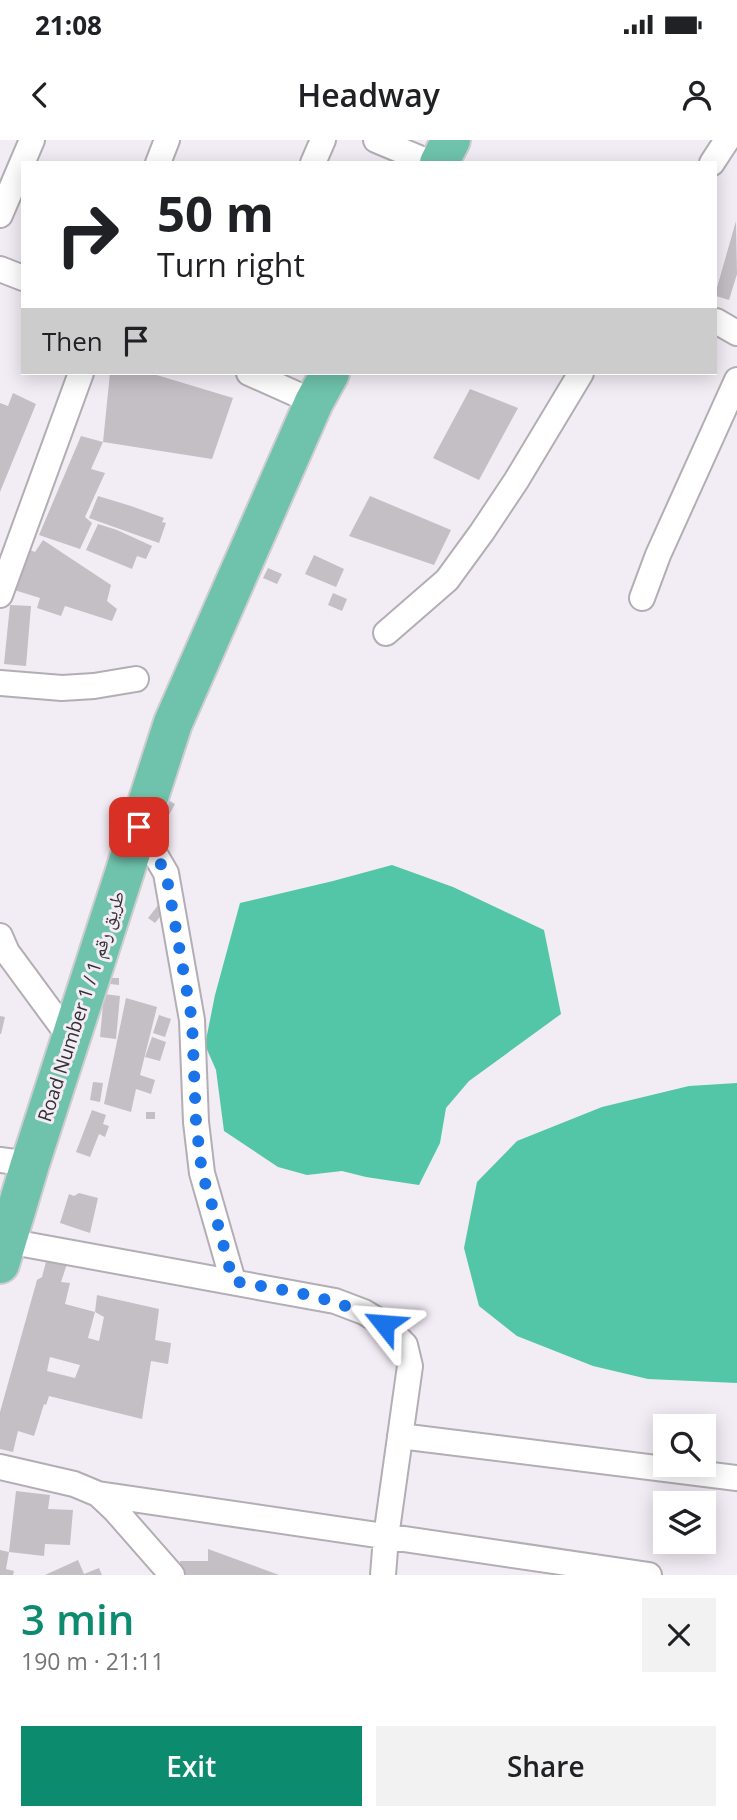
<!DOCTYPE html>
<meta charset="utf-8">
<style>
body{margin:0;font-family:"Open Sans","Noto Naskh Arabic",sans-serif;background:#f2f2f2;color:#202124;height:100vh;display:flex;flex-direction:column;font-size:26px;white-space:nowrap}
*{box-sizing:border-box;margin:0}
p{font-size:23px;color:#757577}
.icon{flex:none;width:38px;height:38px;fill:none;stroke:currentColor;stroke-width:2;stroke-linecap:round;stroke-linejoin:round}
.map{position:relative;height:1435px;overflow:hidden}
.details{display:flex;flex-direction:column;background:#fff;flex:1}
.details>*{flex:none}
.banner{position:absolute;left:21px;top:21px;width:696px;height:214px;border-radius:0px;box-shadow:0 4px 18px #0003;background:#fff;color:#202124;overflow:hidden}
.tools{position:absolute;left:653px;top:1274px;display:grid;gap:14px}
.tools a{display:grid;place-items:center;width:63px;height:63px;border-radius:0px;background:#fff;box-shadow:0 4px 18px #0003;font-size:35px}
.pin{position:absolute;display:grid;place-items:center;width:60px;height:60px;color:#fff;margin:-30px;border-radius:14px;box-shadow:0 4px 10px #0006}
.me{position:absolute;width:77px;margin:-38px;rotate:298deg;stroke-linejoin:round;filter:drop-shadow(0 0 5px #0008)}
.turn{display:flex;align-items:center;gap:24px;height:147px;padding:0 21px;font-size:32px}
.turn .icon{width:91px;height:91px;stroke-width:2.5}
.turn b{display:block;font-size:49px;line-height:60px}
.then{display:flex;align-items:center;height:66px;padding:0 21px;background:#0003;gap:14px;font-size:26px}
.round{display:grid;place-items:center;flex:none;width:74px;height:74px;border-radius:0px;background:#f2f2f2}
.summary{display:flex;align-items:center;justify-content:space-between;height:119px;padding:0 21px}
h1{font-size:42px;font-weight:600;line-height:52px;color:#0c8b6f}
.button{display:flex;gap:14px;margin-top:auto;padding:14px 21px}
.button a{flex:1;height:80px;border-radius:0px;background:#0c8b6f;color:#fff;font-size:28px;font-weight:600;line-height:80px;text-align:center}
.button a+a{background:#f2f2f2;color:#202124}
.status{display:flex;justify-content:space-between;align-items:center;height:49px;padding:0 35px;background:#fff;direction:ltr}
.status svg{height:19px;fill:currentColor}
header{display:flex;justify-content:space-between;align-items:center;height:91px;padding:0 21px;background:#fff;font-size:32px;font-weight:600}
.map>svg:first-child{display:block}
.water{fill:#52c6a6}
.building{fill:#c4bec5;fill-rule:evenodd}
.lines{fill:none;stroke-linecap:round;stroke-linejoin:round}
.minor-casing{stroke:#b3adb4;stroke-width:28}
.trunk-casing{stroke:#cecdce;stroke-width:42}
.minor{stroke:#fff;stroke-width:24}
.trunk{stroke:#6fc3ac;stroke-width:38}
.route{stroke:#1a73e8;stroke-width:12;stroke-dasharray:0 21.6}
.labels{text-anchor:middle;dominant-baseline:central;stroke-width:6;stroke-linejoin:round;paint-order:stroke}
.street-label{font-size:19px;fill:#333033;stroke:#f2ecf4}
</style>
<div class="status"><b>21:08</b><svg viewBox="0 0 49 12"><path d="M0 12V9h3v3zM5 12V6h3v6zM10 12V3h3v9zM15 12V0h3v12zM26 1h20v11H26zM47 4h2v5h-2z"/></svg></div>
<header><svg class="icon" aria-label="back" viewBox="0 0 24 24"><path d="M15 5l-7 7 7 7"/></svg>Headway<svg class="icon" aria-label="person" viewBox="0 0 24 24"><circle cx="12" cy="8" r="4"/><path d="M4 21q1-7 8-7t8 7"/></svg></header>
<div class="map">
<svg width="737" height="1435" viewBox="0 0 737 1435">
<rect width="100%" height="100%" fill="#f2ecf4"/>
<path class="water" d="M392,725L453,747L544,790L561,874L469,941L446,968L440,1003L419,1045L366,1037L342,1031L307,1035L278,1027L224,991L216,930L205,905L215,855L240,763L333,741Z
M737,943V1243L648,1239L593,1226L517,1196L479,1166L464,1108L477,1042L517,1001L602,967L689,946Z"/>
<path class="building" d="M736,81L737,134L729,160L716,156V151Z
M110,233H150L233,258L212,319L103,302Z
M470,249L518,268L479,340L433,318Z
M13,253L36,264L0,352V263L8,266Z
M81,296L103,302L91,329L105,333L85,377L92,383L80,409L39,395Z
M98,356L131,366L164,378L162,382L166,383L159,403L89,378Z
M370,356L451,390L434,425L349,396Z
M98,384L117,390L152,406L146,419L137,416L132,429L86,410Z
M43,400L111,445L107,461L117,469L112,481L65,466L61,476L37,468L40,458L11,449L25,408L35,412Z
M314,415L344,429L336,447L305,434Z
M268,428L282,434L277,444L263,438Z
M333,453L347,459L342,471L328,465Z
M10,465L31,466L26,526L4,524Z
M168,660L175,664L162,688L155,684Z
M159,764L166,769L155,783L148,778Z
M111,838H119V845L110,844Z
M104,854L120,856L116,899L100,897Z
M126,858L157,867L140,935L155,940L151,954L136,949L131,972L104,964Z
M159,875L171,879L165,897L153,893Z
M0,876L5,877L1,894H0Z
M152,897L166,902L160,921L145,917Z
M93,942L103,943L100,962L90,960Z
M92,970L106,975L103,984L109,986L105,997L99,994L90,1017L76,1012Z
M146,972H155V979H146Z
M79,1053L98,1058L90,1093L60,1083L69,1054L74,1056Z
M47,1118L67,1124L61,1142L70,1143L65,1164L95,1172L97,1155L159,1169L155,1200L171,1203L168,1224L151,1221L142,1279L49,1256L46,1265L44,1264L34,1296L18,1291L13,1312L0,1309V1272L37,1140L42,1137ZM95,1172L104,1177L99,1201L88,1198ZM50,1217L80,1225L75,1238L47,1231Z
M16,1351L50,1355L48,1369L73,1370L70,1405L45,1404L44,1416L9,1412Z
M208,1409L279,1435H182L180,1421H208Z
M0,1410L9,1412L6,1429L14,1431L13,1435H0Z
M78,1420L84,1434L99,1428L102,1435H45Z"/>
<g class="lines">
<g class="minor-casing">
<path id="minor" d="M376,0L431,23
M158,23L167,0
M313,23L323,0
M712,23L727,0
M0,75L32,0
M0,129L23,138
M716,181L737,193
M249,233L314,262
M0,455L81,233
M642,458L658,415L737,240
M386,493L447,440L482,392L516,341L581,233
M0,543L62,548L94,546L136,539
M139,687L166,733L192,880L196,982L202,1033L233,1141
M0,796L7,812L71,899
M0,1020L30,1024
M7,1101L335,1161L364,1172L384,1184L405,1205L410,1226L386,1397L383,1435
M400,1296L737,1338
M0,1327L74,1344L98,1354L115,1370L172,1435
M98,1354L649,1435"/>
</g>
<g class="trunk-casing">
<path id="trunk" d="M439,23L451,0
M0,1124L30,1024L173,583L314,262L330,233"/>
</g>
<use href="#minor" class="minor"/>
<use href="#trunk" class="trunk"/>
</g>
<g class="lines">
<path class="route" d="M139,687L166,733L192,880L196,982L202,1033L217,1081L233,1141C285,1151 338,1156 384,1184"/>
</g>
<g class="labels">
<g class="street-label">
<text transform="translate(81 866) rotate(-72)">Road Number 1 / طريق رقم 1</text>
</g>
</g>
</svg>
<div class="tools">
<a><svg class="icon" aria-label="search" viewBox="0 0 24 24"><circle cx="10" cy="10" r="6"/><path d="M15 15l6 6"/></svg></a>
<a><svg class="icon" aria-label="layers" viewBox="0 0 24 24"><path d="M12 4l9 5-9 5-9-5zM3 14l9 5 9-5"/></svg></a>
</div>
<div class="pin" style="left:139px;top:687px;background:#d93025"><svg class="icon" aria-label="arrive" viewBox="0 0 24 24"><path d="M6 21V4h12l-3 4 3 4H6"/></svg></div>
<svg class="me" style="left:384px;top:1184px" viewBox="-20 -20 40 40"><path d="M0-17L14 15 0 8-14 15z" fill="#1a73e8" stroke="#fff" stroke-width="4"/></svg>
<div class="banner">
<div class="turn"><svg class="icon" aria-label="right" viewBox="0 0 24 24"><path d="M7 20v-9h11M14 6l5 5-5 5"/></svg><div><b>50 m</b>Turn right</div></div>
<div class="then">Then<svg class="icon" aria-label="arrive" viewBox="0 0 24 24"><path d="M6 21V4h12l-3 4 3 4H6"/></svg></div>
</div>
</div>
<section class="details">
<div class="summary"><div><h1>3 min</h1><p>190 m · 21:11</p></div><a class="round"><svg class="icon" aria-label="close" viewBox="0 0 24 24"><path d="M6 6l12 12M18 6L6 18"/></svg></a></div>
<div class="button"><a>Exit</a><a>Share</a></div>
</section>
